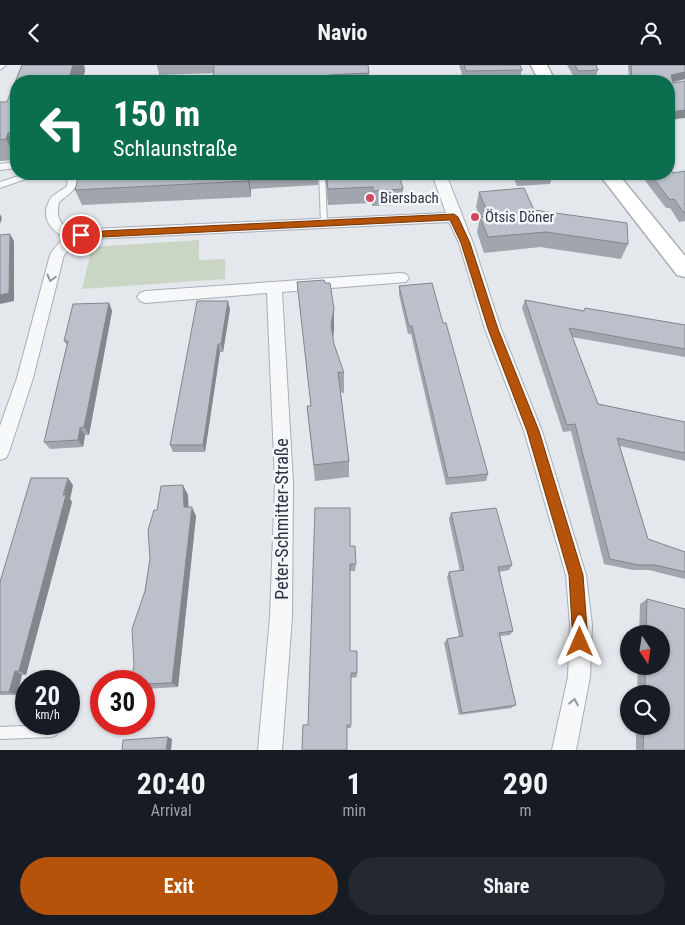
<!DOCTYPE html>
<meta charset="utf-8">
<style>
body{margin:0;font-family:"Roboto Condensed",sans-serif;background:#242831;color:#f1f3f6;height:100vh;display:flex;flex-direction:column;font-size:19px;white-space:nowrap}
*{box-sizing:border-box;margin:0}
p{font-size:16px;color:#9ea1a6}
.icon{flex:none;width:28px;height:28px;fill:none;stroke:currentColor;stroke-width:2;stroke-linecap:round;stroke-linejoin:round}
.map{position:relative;height:685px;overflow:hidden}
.side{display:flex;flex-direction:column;background:#171b24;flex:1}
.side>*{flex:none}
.guide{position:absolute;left:10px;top:10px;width:665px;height:105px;border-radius:20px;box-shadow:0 1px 4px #0004;background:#0b6e4f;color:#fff;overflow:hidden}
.needle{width:32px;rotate:168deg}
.controls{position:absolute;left:620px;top:560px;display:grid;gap:10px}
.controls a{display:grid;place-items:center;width:50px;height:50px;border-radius:50%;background:#171b24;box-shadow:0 1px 4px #0004;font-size:25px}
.speed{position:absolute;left:15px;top:605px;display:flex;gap:10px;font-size:25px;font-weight:700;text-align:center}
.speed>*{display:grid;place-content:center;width:65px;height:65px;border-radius:50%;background:#171b24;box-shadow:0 1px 4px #0004;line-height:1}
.speed small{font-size:12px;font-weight:400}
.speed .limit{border:8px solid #d22;background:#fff;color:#111}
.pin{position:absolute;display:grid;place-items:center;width:42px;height:42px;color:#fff;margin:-21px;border:2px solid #fff;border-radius:50%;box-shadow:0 1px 5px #0007}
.me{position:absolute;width:55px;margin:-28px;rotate:0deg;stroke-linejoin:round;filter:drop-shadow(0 0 4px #0008)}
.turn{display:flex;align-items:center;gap:18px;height:105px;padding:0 20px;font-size:22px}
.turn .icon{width:65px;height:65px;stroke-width:2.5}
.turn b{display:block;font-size:35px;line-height:42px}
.eta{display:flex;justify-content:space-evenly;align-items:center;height:85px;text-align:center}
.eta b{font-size:30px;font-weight:700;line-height:35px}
.primary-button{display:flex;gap:10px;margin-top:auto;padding:10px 20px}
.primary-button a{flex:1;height:58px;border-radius:30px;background:#b45309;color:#fff;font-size:20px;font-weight:700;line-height:58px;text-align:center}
.primary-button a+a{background:#242831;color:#f1f3f6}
header{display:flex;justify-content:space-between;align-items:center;height:65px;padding:0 20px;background:#171b24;font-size:22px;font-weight:700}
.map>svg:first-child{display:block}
.green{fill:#c9d6c5}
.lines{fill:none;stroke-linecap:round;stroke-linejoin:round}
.service-casing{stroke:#a9aeb7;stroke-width:2}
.pedestrian-casing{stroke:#a9aeb7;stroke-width:2}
.minor-casing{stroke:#a9aeb7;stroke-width:2}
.secondary-casing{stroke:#a9aeb7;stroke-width:3}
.service{fill:#f7f8fa;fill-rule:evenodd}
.pedestrian{fill:#f7f8fa;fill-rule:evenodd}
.minor{fill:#f7f8fa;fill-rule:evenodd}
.secondary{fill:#fff;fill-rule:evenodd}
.wall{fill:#a1a5ae}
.shaded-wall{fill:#83868d}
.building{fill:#bbc0ca;stroke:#83868d}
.oneway{stroke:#9196a0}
.route{fill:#b45309;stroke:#753606}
.poi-dot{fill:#d1495b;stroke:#f4f6f9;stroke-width:2}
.labels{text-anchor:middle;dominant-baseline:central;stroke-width:5;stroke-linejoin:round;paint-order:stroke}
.far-poi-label{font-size:15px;fill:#2b3445;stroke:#f4f6f9;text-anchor:start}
.street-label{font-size:18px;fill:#2b3445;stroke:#f4f6f9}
</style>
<header><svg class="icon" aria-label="back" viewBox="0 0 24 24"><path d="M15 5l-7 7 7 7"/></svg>Navio<svg class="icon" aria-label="person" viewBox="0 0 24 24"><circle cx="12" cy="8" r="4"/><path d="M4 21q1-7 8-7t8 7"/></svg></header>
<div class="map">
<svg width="685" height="685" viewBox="0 0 685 685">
<rect width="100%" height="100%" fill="#e4e7ec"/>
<path class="green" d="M199,175V195L225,194V214L82,224L92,182Z"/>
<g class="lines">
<g class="service-casing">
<path id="service" d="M319,109H325L327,159L324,161L321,159Z
M52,660L56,662L58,666L56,670L52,672L0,674V662Z"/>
</g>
<g class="pedestrian-casing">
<path id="pedestrian" d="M16,97V103L0,105V99Z
M25,109H40L0,123V117Z
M68,109H78C80,123 69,129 59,137C55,156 62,161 78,169L80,172L74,176C56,171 39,156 49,136C52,129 62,126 67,121Z"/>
</g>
<g class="minor-casing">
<path id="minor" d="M0,0H6L0,5Z
M432,109H446L473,178L501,264L542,366L586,510L592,560L590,612L576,685H552L568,612L570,560L566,510L524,366L485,264L459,178L449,157L91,174L76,178L64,190L33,313L9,387L6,393L0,395V361L17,313L50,190C60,173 72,167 91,164L446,148Z
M401,208L406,209L409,213L406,217L282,227L293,418L292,552L282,685H258L270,552L275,418L267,228L145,238L140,236L137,232L140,228L145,226Z"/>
</g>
<g class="secondary-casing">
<path id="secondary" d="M531,0H547L555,16H539Z
M599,109H618L685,191V212L677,210Z"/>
</g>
<use href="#service" class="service"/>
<use href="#pedestrian" class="pedestrian"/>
<use href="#minor" class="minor"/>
<use href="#secondary" class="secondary"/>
</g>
<path class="wall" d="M22,0H84L85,6L82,16H16V95L0,96V37H7Z
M157,0H368L369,8V16H213L214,8L159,10Z
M459,0H520L522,5L519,16H464Z
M567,0H596L598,5L595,14H575Z
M628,0H685V15V14L673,17L629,16Z
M685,106V157V156L679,157L670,143H666L640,109H669Z
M79,109H318V120L251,124V132L82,140L75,125Z
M325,109H399L403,124L401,140L372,141V138L328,140Z
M512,109H553L550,119L517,121Z
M479,127L534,145L628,179L621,194L540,182L484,188L477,167L480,152L476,142Z
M297,217L325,218L334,244V265L333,272L334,279L344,308V328L340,327L349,396V412L315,416L307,341H311Z
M399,221L443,258L488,409L486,416L446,420L411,269H408L399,229Z
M525,235L583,246L585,243L685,260V292L572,272L598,339L685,357V396L620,381L648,474L685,487V514L649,505H633L604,499L571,366L563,367L522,243Z
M109,238L112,246L89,370H85L83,382L50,384L44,377L67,280L64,276Z
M230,244L223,287H220L205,387H173L170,380Z
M73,420L70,434L72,437L26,610H22L17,630H0V517Z
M188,430V442L196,451L178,622L144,624V616L134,600L157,445Z
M451,448L512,500L509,505L499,507L513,566L510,570L500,571L516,640L511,643L459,650L444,578L447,574L459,572L447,512L449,507L460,506L449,454Z
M350,481L356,499L355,506H350V586L357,608V612L351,613V663H347L308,660Z
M647,534L685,544V685H636V661H661V629H637L638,601H661V569H639L640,539Z"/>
<path class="shaded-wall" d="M73,0H84L85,6L82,16H68Z
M685,7V14L669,18L671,10Z
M685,45V53L669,55V47Z
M8,68L16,85V95L6,74Z
M248,109L251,124V132L248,116Z
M0,149L2,153L0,159Z
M10,169L14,176V236L0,239V230Z
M228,236L230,244L223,287L221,279Z
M109,238L112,246L89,370L84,362Z
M334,244V265L332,280L331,260Z
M218,279L220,287L205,387L203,380Z
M80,363L85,370L83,382L78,375Z
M68,413L73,420L70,434L72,437L26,610L19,606Z
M183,420L188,430L189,451L184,442Z
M192,442L196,451L178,622L172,618Z
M15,606L22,610L17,630L9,627Z
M168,672L172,674L171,685H166Z"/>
<path class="building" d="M22,0H73L68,16H16V68H8L6,74L0,75V37H7Z
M214,0H368L369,8L329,10L330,16H213Z
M464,0H520L522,5L466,6Z
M575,0H596L598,5L578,6Z
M631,0H685V7L671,10L673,18L685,16V45L669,47V16H632Z
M669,102L673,108L685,106V148H684L674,134L670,135L650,109H669Z
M79,109H248V116L75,125Z
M326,109H399L403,124L373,126V122L328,124Z
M524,123L534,145L627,158L628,179L546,167L488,172L480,152L489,151L479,127Z
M10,169L9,228L0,230V170Z
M324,215L325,218H330L334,244L331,260L334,279L344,308L338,307L349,396L314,400L307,341H311L297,217Z
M432,218L443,258H446L488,409L448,413L412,261H409L399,221Z
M525,235L584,246L585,243L685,260V284L569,263L598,339L685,357V388L617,373L648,474L685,487V507L655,500H639L610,494L575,359L567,360Z
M197,236H228L221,279H218L203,380H170Z
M109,238L84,362L80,363L78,375L44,377L68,276H64L73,239Z
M31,413H68L63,430H66L19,606H15L9,627H0V517Z
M183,420L184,442H192L172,618L144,619V616H131L134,600L132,564L145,526L150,494L148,465L154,445H157L161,421Z
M315,443H350V481H355L356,499H350V586H357V608H351V660H347V685H302L303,660H308Z
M496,443L512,500L498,502L513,566L499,568L516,640L462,648L447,574L463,571L449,507L464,505L451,448Z
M647,534L685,544V685H643L644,661H661V629H645V601H661V569H646Z
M168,672L166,685H122L123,675Z"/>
<defs><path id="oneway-chevron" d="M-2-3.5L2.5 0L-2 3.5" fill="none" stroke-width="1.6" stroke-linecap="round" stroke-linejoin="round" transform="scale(1.25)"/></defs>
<g class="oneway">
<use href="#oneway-chevron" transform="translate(51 213) rotate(105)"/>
<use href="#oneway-chevron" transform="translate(574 637) rotate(-79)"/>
</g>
<path class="route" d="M454,149L458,152L470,178L498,264L539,366L583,510L588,577L586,582L580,584L575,582L573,577L569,510L527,366L488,264L461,178L450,155L81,173L76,170L81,167Z"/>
<g class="poi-dot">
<circle cx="370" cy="133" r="5"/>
<circle cx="475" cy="152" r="5"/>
</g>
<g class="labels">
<g class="far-poi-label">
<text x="380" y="133">Biersbach</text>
<text x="485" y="152">Ötsis Döner</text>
</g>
<g class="street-label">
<text transform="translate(281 454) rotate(-90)">Peter-Schmitter-Straße</text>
</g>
</g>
</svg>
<div class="controls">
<a><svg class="needle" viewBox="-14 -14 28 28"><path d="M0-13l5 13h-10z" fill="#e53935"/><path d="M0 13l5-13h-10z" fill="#9ea1a6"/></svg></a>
<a><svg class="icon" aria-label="search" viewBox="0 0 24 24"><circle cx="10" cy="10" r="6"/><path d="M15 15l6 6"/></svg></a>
</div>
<div class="speed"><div>20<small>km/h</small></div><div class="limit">30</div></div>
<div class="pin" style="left:81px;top:170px;background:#d93025"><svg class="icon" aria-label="arrive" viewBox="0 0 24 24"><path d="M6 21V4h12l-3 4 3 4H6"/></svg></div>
<svg class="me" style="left:580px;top:577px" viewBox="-20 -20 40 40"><path d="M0-17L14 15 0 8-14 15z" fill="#b45309" stroke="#fff" stroke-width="4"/></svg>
<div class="guide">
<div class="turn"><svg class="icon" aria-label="left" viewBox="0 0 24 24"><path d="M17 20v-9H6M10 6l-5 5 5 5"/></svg><div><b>150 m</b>Schlaunstraße</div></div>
</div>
</div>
<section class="side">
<div class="eta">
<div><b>20:40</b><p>Arrival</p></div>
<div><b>1</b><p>min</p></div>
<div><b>290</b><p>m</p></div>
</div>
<div class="primary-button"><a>Exit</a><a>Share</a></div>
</section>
